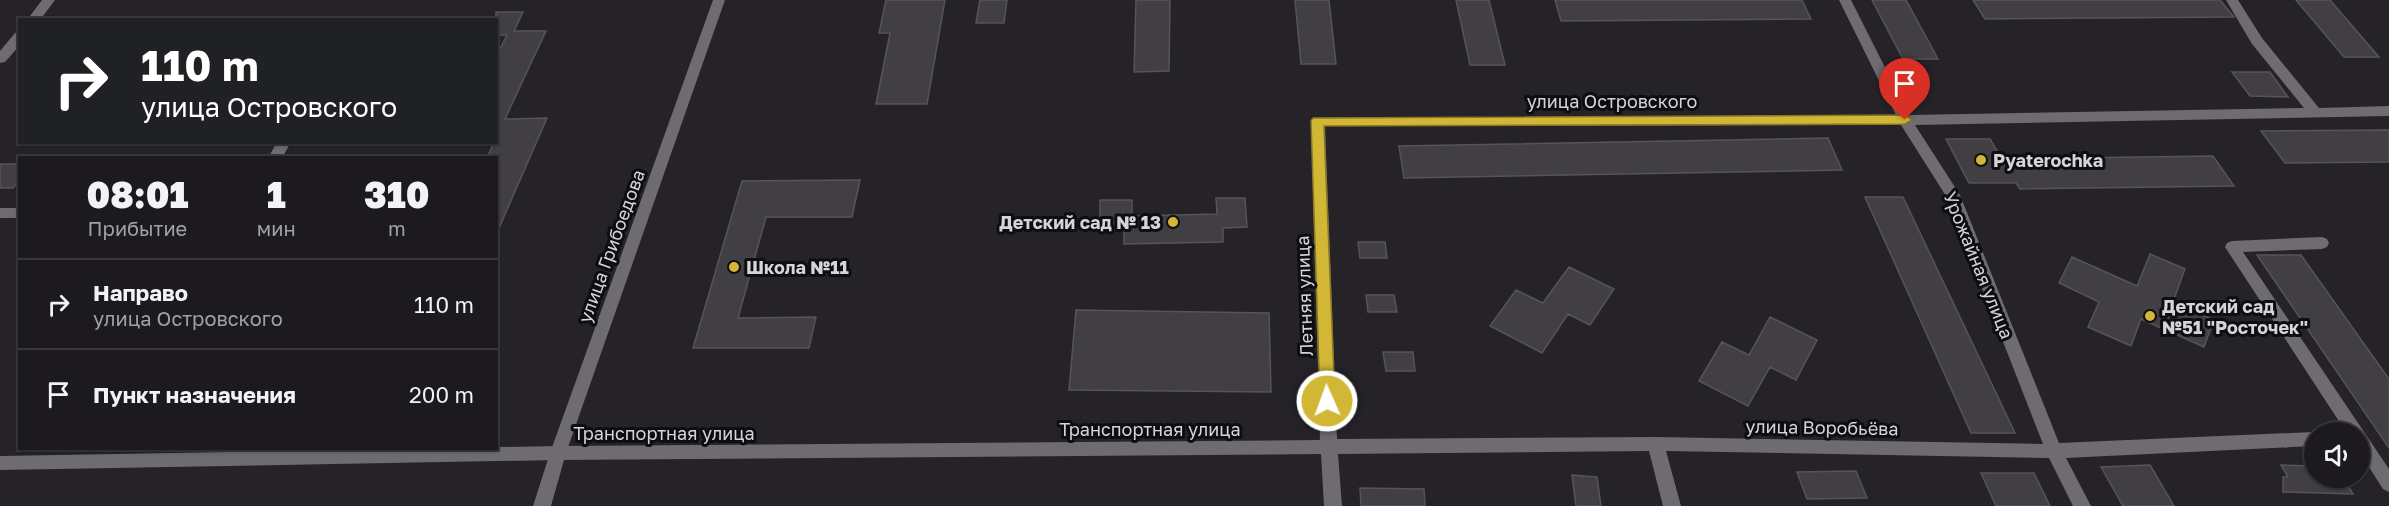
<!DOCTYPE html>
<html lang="ru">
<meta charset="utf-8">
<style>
body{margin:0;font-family:"Golos Text",sans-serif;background:#252326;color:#f1f3f6;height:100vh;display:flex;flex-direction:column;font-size:22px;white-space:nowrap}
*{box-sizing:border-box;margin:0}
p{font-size:20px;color:#a0a1a4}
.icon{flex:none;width:33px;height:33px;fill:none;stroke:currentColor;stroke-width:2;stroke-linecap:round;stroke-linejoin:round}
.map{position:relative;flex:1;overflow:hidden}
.panel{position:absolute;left:18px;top:156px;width:480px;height:294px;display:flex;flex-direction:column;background:#1c1a1d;border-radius:0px;box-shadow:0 2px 4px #0004,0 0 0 2px #3a383b}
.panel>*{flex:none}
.top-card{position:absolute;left:18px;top:18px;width:480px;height:126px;border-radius:0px;box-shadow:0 2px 4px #0004,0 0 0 2px #3a383b;background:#202124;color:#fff;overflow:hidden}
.buttons{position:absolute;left:2304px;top:422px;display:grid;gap:12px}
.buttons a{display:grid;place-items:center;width:66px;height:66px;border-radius:50%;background:#1c1a1d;box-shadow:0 2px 4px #0004,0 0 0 2px #3a383b;font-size:30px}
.pin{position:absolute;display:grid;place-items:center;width:51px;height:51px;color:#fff;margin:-62px -26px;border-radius:50% 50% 50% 0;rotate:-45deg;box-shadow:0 0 6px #0007}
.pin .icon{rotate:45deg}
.me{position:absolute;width:66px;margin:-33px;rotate:358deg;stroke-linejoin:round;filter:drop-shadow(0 0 4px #0008)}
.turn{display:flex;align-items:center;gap:21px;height:126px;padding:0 24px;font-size:27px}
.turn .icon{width:78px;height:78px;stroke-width:2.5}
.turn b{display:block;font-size:42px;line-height:51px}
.eta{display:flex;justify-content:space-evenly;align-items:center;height:102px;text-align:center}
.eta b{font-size:36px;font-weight:800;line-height:42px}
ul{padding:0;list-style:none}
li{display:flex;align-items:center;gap:18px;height:90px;padding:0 24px;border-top:2px solid #3a383b}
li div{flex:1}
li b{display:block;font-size:22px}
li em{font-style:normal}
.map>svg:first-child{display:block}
.building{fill:#413f44;stroke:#565459;stroke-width:1.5}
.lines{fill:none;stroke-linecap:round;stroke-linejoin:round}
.minor{fill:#6e6b71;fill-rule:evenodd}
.tertiary{fill:#6e6b71;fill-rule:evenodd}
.route{fill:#d2b736;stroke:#887723;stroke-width:1.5}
.poi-dot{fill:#d2b736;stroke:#0e0d0f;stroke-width:2}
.labels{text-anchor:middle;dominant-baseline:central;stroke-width:6;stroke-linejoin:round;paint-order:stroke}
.street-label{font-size:18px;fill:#d5d4d7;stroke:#0e0d0f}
.poi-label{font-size:18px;font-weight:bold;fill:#d5d4d7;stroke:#0e0d0f;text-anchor:start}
</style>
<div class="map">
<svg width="2389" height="506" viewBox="0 0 2389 506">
<rect width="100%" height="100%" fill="#252327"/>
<path class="building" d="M886,0H945L927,104H876L890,33H879Z
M980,0H1007L1004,23H976Z
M1136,0H1170L1169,71L1134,72Z
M1295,0H1329L1336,64H1301Z
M1456,0H1489L1505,65H1470Z
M1555,0H1802L1811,19L1561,21Z
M1872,0H1906L1938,59H1903Z
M1973,0H2220L2234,17L1985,19Z
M2296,0H2330L2379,57H2344Z
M496,12H523L514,31H546L505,119L547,118L496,235V158H487L494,142H496V57L507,35H496Z
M2232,72H2270L2288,97L2250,96Z
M2389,130V162L2285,163L2261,131Z
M1828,138L1842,170L1404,178L1399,146Z
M1946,139H1990L2002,159L2213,156L2234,186L2020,189L2016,183H1969Z
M0,164H20V180L13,188H0Z
M860,180L852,217H766L738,318L816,317L809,348H693L742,181Z
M1865,197H1903L2015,433H1971Z
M1216,198H1245L1247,227L1223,228V242L1124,244V230H1100V200H1132V216L1217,214Z
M1358,242H1385L1387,258H1360Z
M2150,254L2185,269L2173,302L2214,320L2204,347L2141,319L2131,346L2088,327L2099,302L2059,283L2072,257L2137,286Z
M2257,255H2301L2389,379V448Z
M1569,267L1614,289L1590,325L1568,314L1542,353L1490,326L1516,290L1543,303Z
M1366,295H1394L1397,312H1368Z
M1076,310L1269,313L1271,392L1069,390Z
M1770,317L1817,340L1796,380L1770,367L1748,406L1699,381L1722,342L1749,355Z
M1383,352H1413L1415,371H1386Z
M2150,465L2174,506H2123L2101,467Z
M2281,465L2314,466V477H2343L2353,494L2283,492V477H2288Z
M1856,471L1867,498L1807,499L1797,472Z
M1981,473H2034L2050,506H1996Z
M1572,475L1597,477L1601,506H1576Z
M1360,488L1424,489L1425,506H1361Z"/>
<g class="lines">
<path class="minor" d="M42,0H55L40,20H27Z
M1839,0H1851L1909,115L2304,108L2252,44L2226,0H2238L2262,38L2319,108L2389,106V116L1915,125L1960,195L2059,443L2314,432V446L2066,458L2091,506H2073L2049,458L1666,451L1681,506H1663L1649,451L1338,454L1342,506H1324L1321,454L558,460L0,470V456L558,446L1320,440L1311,121L1313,118L1896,115ZM1901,125L1946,196L2043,444L1656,437L1337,439L1325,126Z
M20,32V45L5,62L0,63V51L15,33Z
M277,142H291L282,158H268Z
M0,208H20V218H0Z
M2322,237L2327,239L2329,243L2327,247L2322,249L2243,252L2389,469V492L2383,489L2360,453V432H2346L2225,247L2227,243L2232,241Z"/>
<path class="tertiary" d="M713,0H725L566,453L551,506H533L550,453Z"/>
</g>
<path class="route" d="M1905,115L1912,120L1905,124L1324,126L1335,401L1333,406L1327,407L1322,406L1320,401L1311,121L1313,118Z"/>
<g class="poi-dot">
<circle cx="1981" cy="160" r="6"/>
<circle cx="1173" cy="222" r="6"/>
<circle cx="734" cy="267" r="6"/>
<circle cx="2150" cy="316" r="6"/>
</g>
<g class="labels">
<g class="street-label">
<text x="1612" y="101">улица Островского</text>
<text transform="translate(611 246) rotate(-70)">улица Грибоедова</text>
<text transform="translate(1979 265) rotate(68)">Урожайная улица</text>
<text transform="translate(1304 296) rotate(-92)">Летняя улица</text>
<text transform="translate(1822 427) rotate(1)">улица Воробьёва</text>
<text x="1150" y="429">Транспортная улица</text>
<text x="664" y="433">Транспортная улица</text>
</g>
<g class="poi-label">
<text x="1993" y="160">Pyaterochka</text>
<text x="1161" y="222" text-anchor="end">Детский сад № 13</text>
<text x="746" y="267">Школа №11</text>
<text x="2162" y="306">Детский сад<tspan x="2162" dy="21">№51 "Росточек"</tspan></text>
</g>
</g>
</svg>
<div class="buttons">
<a><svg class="icon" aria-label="sound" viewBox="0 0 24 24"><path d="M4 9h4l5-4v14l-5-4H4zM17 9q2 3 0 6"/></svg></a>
</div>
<div class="pin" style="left:1905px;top:120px;background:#d93025"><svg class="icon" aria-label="arrive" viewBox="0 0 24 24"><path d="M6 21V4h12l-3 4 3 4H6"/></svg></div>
<svg class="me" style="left:1327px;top:401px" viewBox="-20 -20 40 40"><circle r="17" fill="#d2b736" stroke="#fff" stroke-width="3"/><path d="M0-11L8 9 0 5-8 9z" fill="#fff"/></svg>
<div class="top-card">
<div class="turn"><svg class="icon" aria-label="right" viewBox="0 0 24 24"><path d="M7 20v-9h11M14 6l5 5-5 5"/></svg><div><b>110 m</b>улица Островского</div></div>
</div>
<section class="panel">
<div class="eta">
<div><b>08:01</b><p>Прибытие</p></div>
<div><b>1</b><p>мин</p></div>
<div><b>310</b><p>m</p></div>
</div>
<ul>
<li><svg class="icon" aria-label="right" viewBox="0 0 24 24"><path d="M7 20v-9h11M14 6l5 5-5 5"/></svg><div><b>Направо</b><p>улица Островского</p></div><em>110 m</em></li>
<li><svg class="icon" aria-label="arrive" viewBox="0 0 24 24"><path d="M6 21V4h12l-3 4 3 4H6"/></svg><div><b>Пункт назначения</b></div><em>200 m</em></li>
</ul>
</section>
</div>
